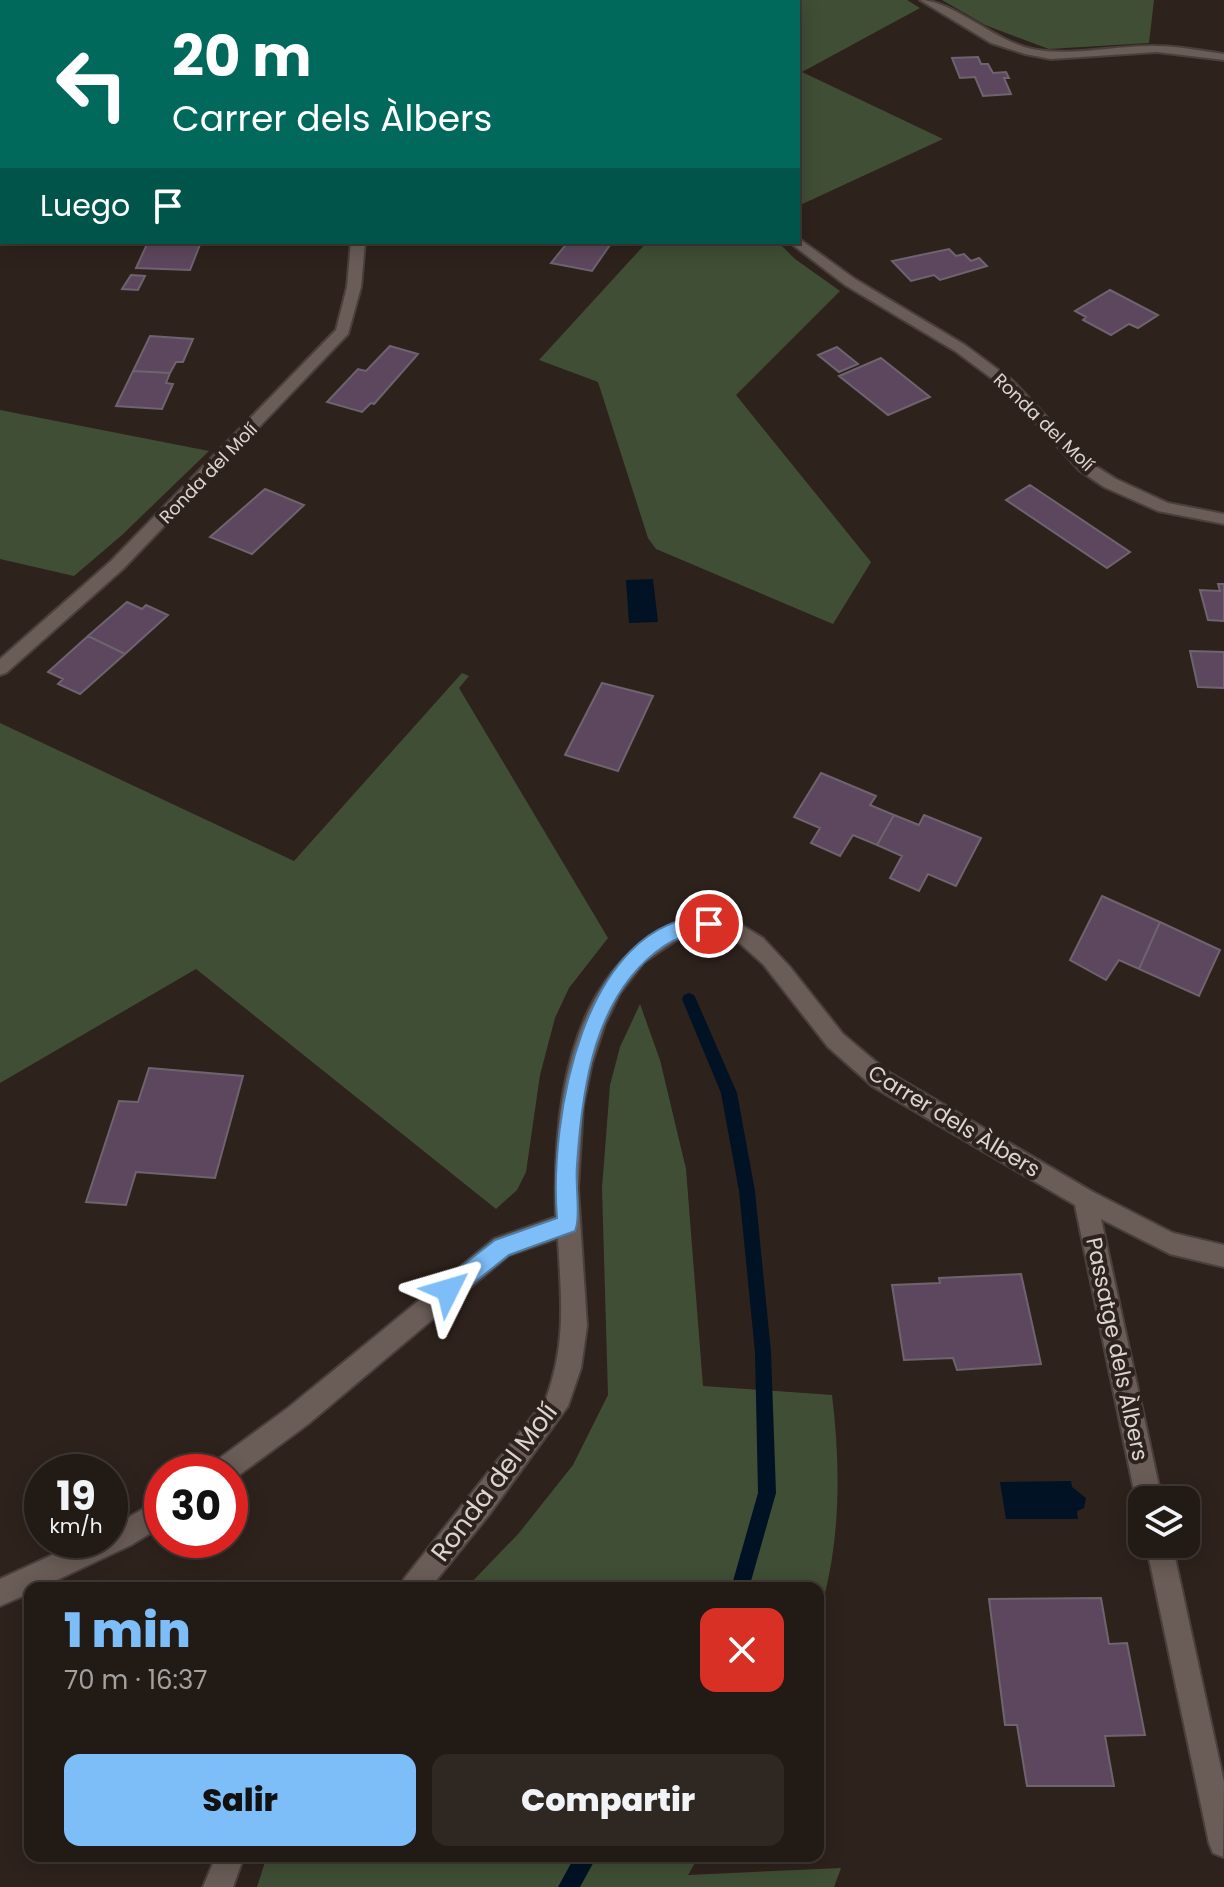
<!DOCTYPE html>
<html lang="es">
<meta charset="utf-8">
<style>
body{margin:0;font-family:Poppins,sans-serif;background:#2e2722;color:#f1f3f6;height:100vh;display:flex;flex-direction:column;font-size:30px;white-space:nowrap}
*{box-sizing:border-box;margin:0}
p{font-size:26px;color:#a2a1a0}
.icon{flex:none;width:44px;height:44px;fill:none;stroke:currentColor;stroke-width:2;stroke-linecap:round;stroke-linejoin:round}
.map{position:relative;flex:1;overflow:hidden}
.sheet{position:absolute;left:24px;top:1582px;width:800px;height:280px;display:flex;flex-direction:column;background:#221a15;border-radius:16px;box-shadow:0 4px 20px #0003,0 0 0 2px #3f3834}
.sheet>*{flex:none}
.top-card{position:absolute;left:0px;top:0px;width:800px;height:244px;box-shadow:0 4px 20px #0003,0 0 0 2px #3f3834;background:#00695c;color:#fff;overflow:hidden}
.controls{position:absolute;left:1128px;top:1486px;display:grid;gap:16px}
.controls a{display:grid;place-items:center;width:72px;height:72px;border-radius:16px;background:#221a15;box-shadow:0 4px 20px #0003,0 0 0 2px #3f3834;font-size:40px}
.speed{position:absolute;left:24px;top:1454px;display:flex;gap:16px;font-size:40px;font-weight:700;text-align:center}
.speed>*{display:grid;place-content:center;width:104px;height:104px;border-radius:50%;background:#221a15;box-shadow:0 4px 20px #0003,0 0 0 2px #3f3834;line-height:1}
.speed small{font-size:20px;font-weight:400}
.speed .limit{border:12px solid #d22;background:#fff;color:#111}
.pin{position:absolute;display:grid;place-items:center;width:68px;height:68px;color:#fff;margin:-34px;border:4px solid #fff;border-radius:50%;box-shadow:0 2px 8px #0007}
.me{position:absolute;width:88px;margin:-44px;rotate:50deg;stroke-linejoin:round;filter:drop-shadow(0 0 6px #0008)}
.turn{display:flex;align-items:center;gap:28px;height:168px;padding:0 40px;font-size:36px}
.turn .icon{width:104px;height:104px;stroke-width:2.5}
.turn b{display:block;font-size:56px;line-height:68px}
.then{display:flex;align-items:center;height:76px;padding:0 40px;background:#0003;gap:16px;font-size:30px}
.round{display:grid;place-items:center;flex:none;width:84px;height:84px;border-radius:16px;background:#2e2722}
.summary{display:flex;align-items:center;justify-content:space-between;height:136px;padding:0 40px}
h1{font-size:48px;font-weight:800;line-height:60px;color:#7dbef9}
.action{display:flex;gap:16px;margin-top:auto;padding:16px 40px}
.action a{flex:1;height:92px;border-radius:16px;background:#7dbef9;color:#111;font-size:32px;font-weight:800;line-height:92px;text-align:center}
.action a+a{background:#2e2722;color:#f1f3f6}
.map>svg:first-child{display:block}
.forest{fill:#404e35}
.water{fill:#001224}
.lines{fill:none;stroke-linecap:round;stroke-linejoin:round}
.stream{fill:#001224;fill-rule:evenodd}
.building{fill:#5d475e;stroke:#6e636e;stroke-width:2}
.minor-casing{stroke:#493f3b;stroke-width:4}
.minor{fill:#6a5c56;fill-rule:evenodd}
.route{fill:#7dbef9;stroke:#517ca2;stroke-width:2}
.labels{text-anchor:middle;dominant-baseline:central;stroke-width:8;stroke-linejoin:round;paint-order:stroke}
.far-street-label{font-size:18px;fill:#dcd4d0;stroke:#2e221c}
.street-label{font-size:22px;fill:#dcd4d0;stroke:#2e221c}
.near-street-label{font-size:26px;fill:#dcd4d0;stroke:#2e221c}
</style>
<div class="map">
<svg width="1224" height="1887" viewBox="0 0 1224 1887">
<rect width="100%" height="100%" fill="#2e221c"/>
<path class="forest" d="M699,0H907L920,8L802,72L943,139L798,206V2Z
M942,0H1154L1149,43L1049,49L985,25Z
M647,242H778L795,259L840,291L736,395L871,562L833,624L656,549L648,538L598,382L539,360Z
M0,410L209,451L122,535L74,576L0,559Z
M462,673L469,676L459,688L608,938L569,988L555,1018L540,1075L526,1172L517,1190L496,1209L196,969L0,1083V723L294,861Z
M640,1004L660,1060L686,1169L703,1386L832,1395C841,1469 841,1546 818,1618V1588H466L519,1533L573,1465L608,1395L602,1188L610,1085L620,1047Z
M267,1856H699L688,1875L841,1868L834,1887H257Z"/>
<path class="water" d="M653,579L658,622L629,623L626,580Z
M1071,1481L1072,1487L1086,1498L1084,1508L1077,1511L1078,1519H1006L1000,1482Z"/>
<g class="lines">
<path class="stream" d="M689,993L694,995L696,999L737,1093L755,1191L771,1352L776,1493L749,1588H731L758,1493L755,1352L739,1191L721,1093L682,999L684,995Z
M575,1856H597L580,1887H558Z"/>
</g>
<path class="building" d="M978,57L981,64H988L993,73L1006,72L1009,78H1004L1011,94L983,96L975,77L960,78L952,58Z
M148,242H201L190,270L136,268Z
M568,242H612L592,271L551,263Z
M949,249L956,256L964,254L971,261L979,258L987,266L940,280L934,275L911,281L892,261Z
M131,275L145,276L138,290L122,289Z
M1110,290L1158,315L1138,328L1129,324L1111,335L1083,320L1086,317L1075,311Z
M150,336L193,339L183,362H176L170,373L133,371Z
M390,346L418,354L374,404L371,403L362,412L327,402L358,369L366,371Z
M837,347L858,364L839,372L818,355Z
M881,358L930,397L888,415L839,376Z
M133,371L170,373L166,383L173,384L162,409L116,406Z
M1030,485L1130,552L1107,568L1006,500Z
M265,489L304,505L252,554L210,537Z
M1218,584H1224V621L1208,620L1200,590L1220,591Z
M127,602L142,609L146,605L168,615L125,654L88,636Z
M88,636L125,654L80,694L58,684L63,679L48,672Z
M1190,651L1224,652V688L1198,687Z
M602,683L653,696L618,771L565,755Z
M821,773L876,796L870,805L894,815L877,845L853,835L840,856L811,843L820,828L794,817Z
M894,815L919,825L924,815L981,838L956,886L928,874L919,891L890,878L902,856L877,845Z
M1102,896L1160,922L1139,969L1119,960L1106,980L1070,960Z
M1160,922L1220,950L1199,996L1139,969Z
M149,1068L243,1076L215,1178L136,1172L126,1205L86,1202L119,1101L138,1102Z
M1021,1274L1041,1364L957,1370L953,1358L904,1360L892,1285L940,1283L939,1278Z
M1101,1598L1109,1644L1127,1643L1145,1735L1105,1736L1114,1786H1027L1017,1725H1005L989,1599Z"/>
<g class="lines">
<g class="minor-casing">
<path id="minor" d="M920,0C952,0 994,41 1032,49C1073,57 1115,45 1156,46C1178,46 1202,51 1224,54V60L1157,52L1051,59L1025,54L991,43Z
M0,7H2V13H0Z
M798,238L855,279L965,345L1012,380L1089,462L1116,479L1168,503L1224,514V524L1158,511L1104,487L1079,470L1002,386L955,351L845,285L793,245L791,242H798Z
M351,242H365L361,287L348,334L123,569L6,673L0,675V659L111,561L336,330L347,287Z
M711,915L733,920L763,938L790,967L843,1034L888,1072L1093,1192L1173,1233L1224,1245V1267L1170,1254L1101,1219L1162,1500H1142V1510L1136,1500L1075,1205L872,1086L828,1047L763,964L735,939L711,931L689,935L675,941L644,962L620,993L605,1024L592,1063L583,1106L578,1188L587,1326L581,1368L568,1406L488,1516L430,1588H400L404,1579L546,1399C567,1340 561,1299 558,1238L509,1255L307,1425L231,1481L230,1472H209L213,1463L289,1407L494,1239L556,1217C553,1123 564,996 649,938C667,925 688,916 711,915Z
M162,1498V1526L131,1545L40,1588H30V1593L0,1606V1579L85,1540H110V1528Z
M1146,1544H1172L1224,1782L1223,1857L1213,1853L1209,1843Z
M216,1856H244L233,1887H203Z"/>
</g>
<use href="#minor" class="minor"/>
</g>
<path class="route" d="M709,916L718,924L716,929C697,935 683,933 664,946C594,994 582,1088 577,1165C575,1183 581,1217 575,1231L509,1255L456,1297L448,1300L441,1297L438,1290L441,1282L495,1240L557,1218C549,1122 582,919 709,916Z"/>
<g class="labels">
<g class="far-street-label">
<text transform="translate(1044 422) rotate(44)">Ronda del Molí</text>
<text transform="translate(208 473) rotate(-46)">Ronda del Molí</text>
</g>
<g class="street-label">
<text transform="translate(954 1121) rotate(31)">Carrer dels Àlbers</text>
<text transform="translate(1117 1349) rotate(78)">Passatge dels Àlbers</text>
</g>
<g class="near-street-label">
<text transform="translate(494 1482) rotate(-53)">Ronda del Molí</text>
</g>
</g>
</svg>
<div class="controls">
<a><svg class="icon" aria-label="layers" viewBox="0 0 24 24"><path d="M12 4l9 5-9 5-9-5zM3 14l9 5 9-5"/></svg></a>
</div>
<div class="speed"><div>19<small>km/h</small></div><div class="limit">30</div></div>
<div class="pin" style="left:709px;top:924px;background:#d93025"><svg class="icon" aria-label="arrive" viewBox="0 0 24 24"><path d="M6 21V4h12l-3 4 3 4H6"/></svg></div>
<svg class="me" style="left:448px;top:1290px" viewBox="-20 -20 40 40"><path d="M0-17L14 15 0 8-14 15z" fill="#7dbef9" stroke="#fff" stroke-width="4"/></svg>
<div class="top-card">
<div class="turn"><svg class="icon" aria-label="left" viewBox="0 0 24 24"><path d="M17 20v-9H6M10 6l-5 5 5 5"/></svg><div><b>20 m</b>Carrer dels Àlbers</div></div>
<div class="then">Luego<svg class="icon" aria-label="arrive" viewBox="0 0 24 24"><path d="M6 21V4h12l-3 4 3 4H6"/></svg></div>
</div>
<section class="sheet">
<div class="summary"><div><h1>1 min</h1><p>70 m · 16:37</p></div><a class="round" style="background:#d93025;color:#fff"><svg class="icon" aria-label="close" viewBox="0 0 24 24"><path d="M6 6l12 12M18 6L6 18"/></svg></a></div>
<div class="action"><a>Salir</a><a>Compartir</a></div>
</section>
</div>
